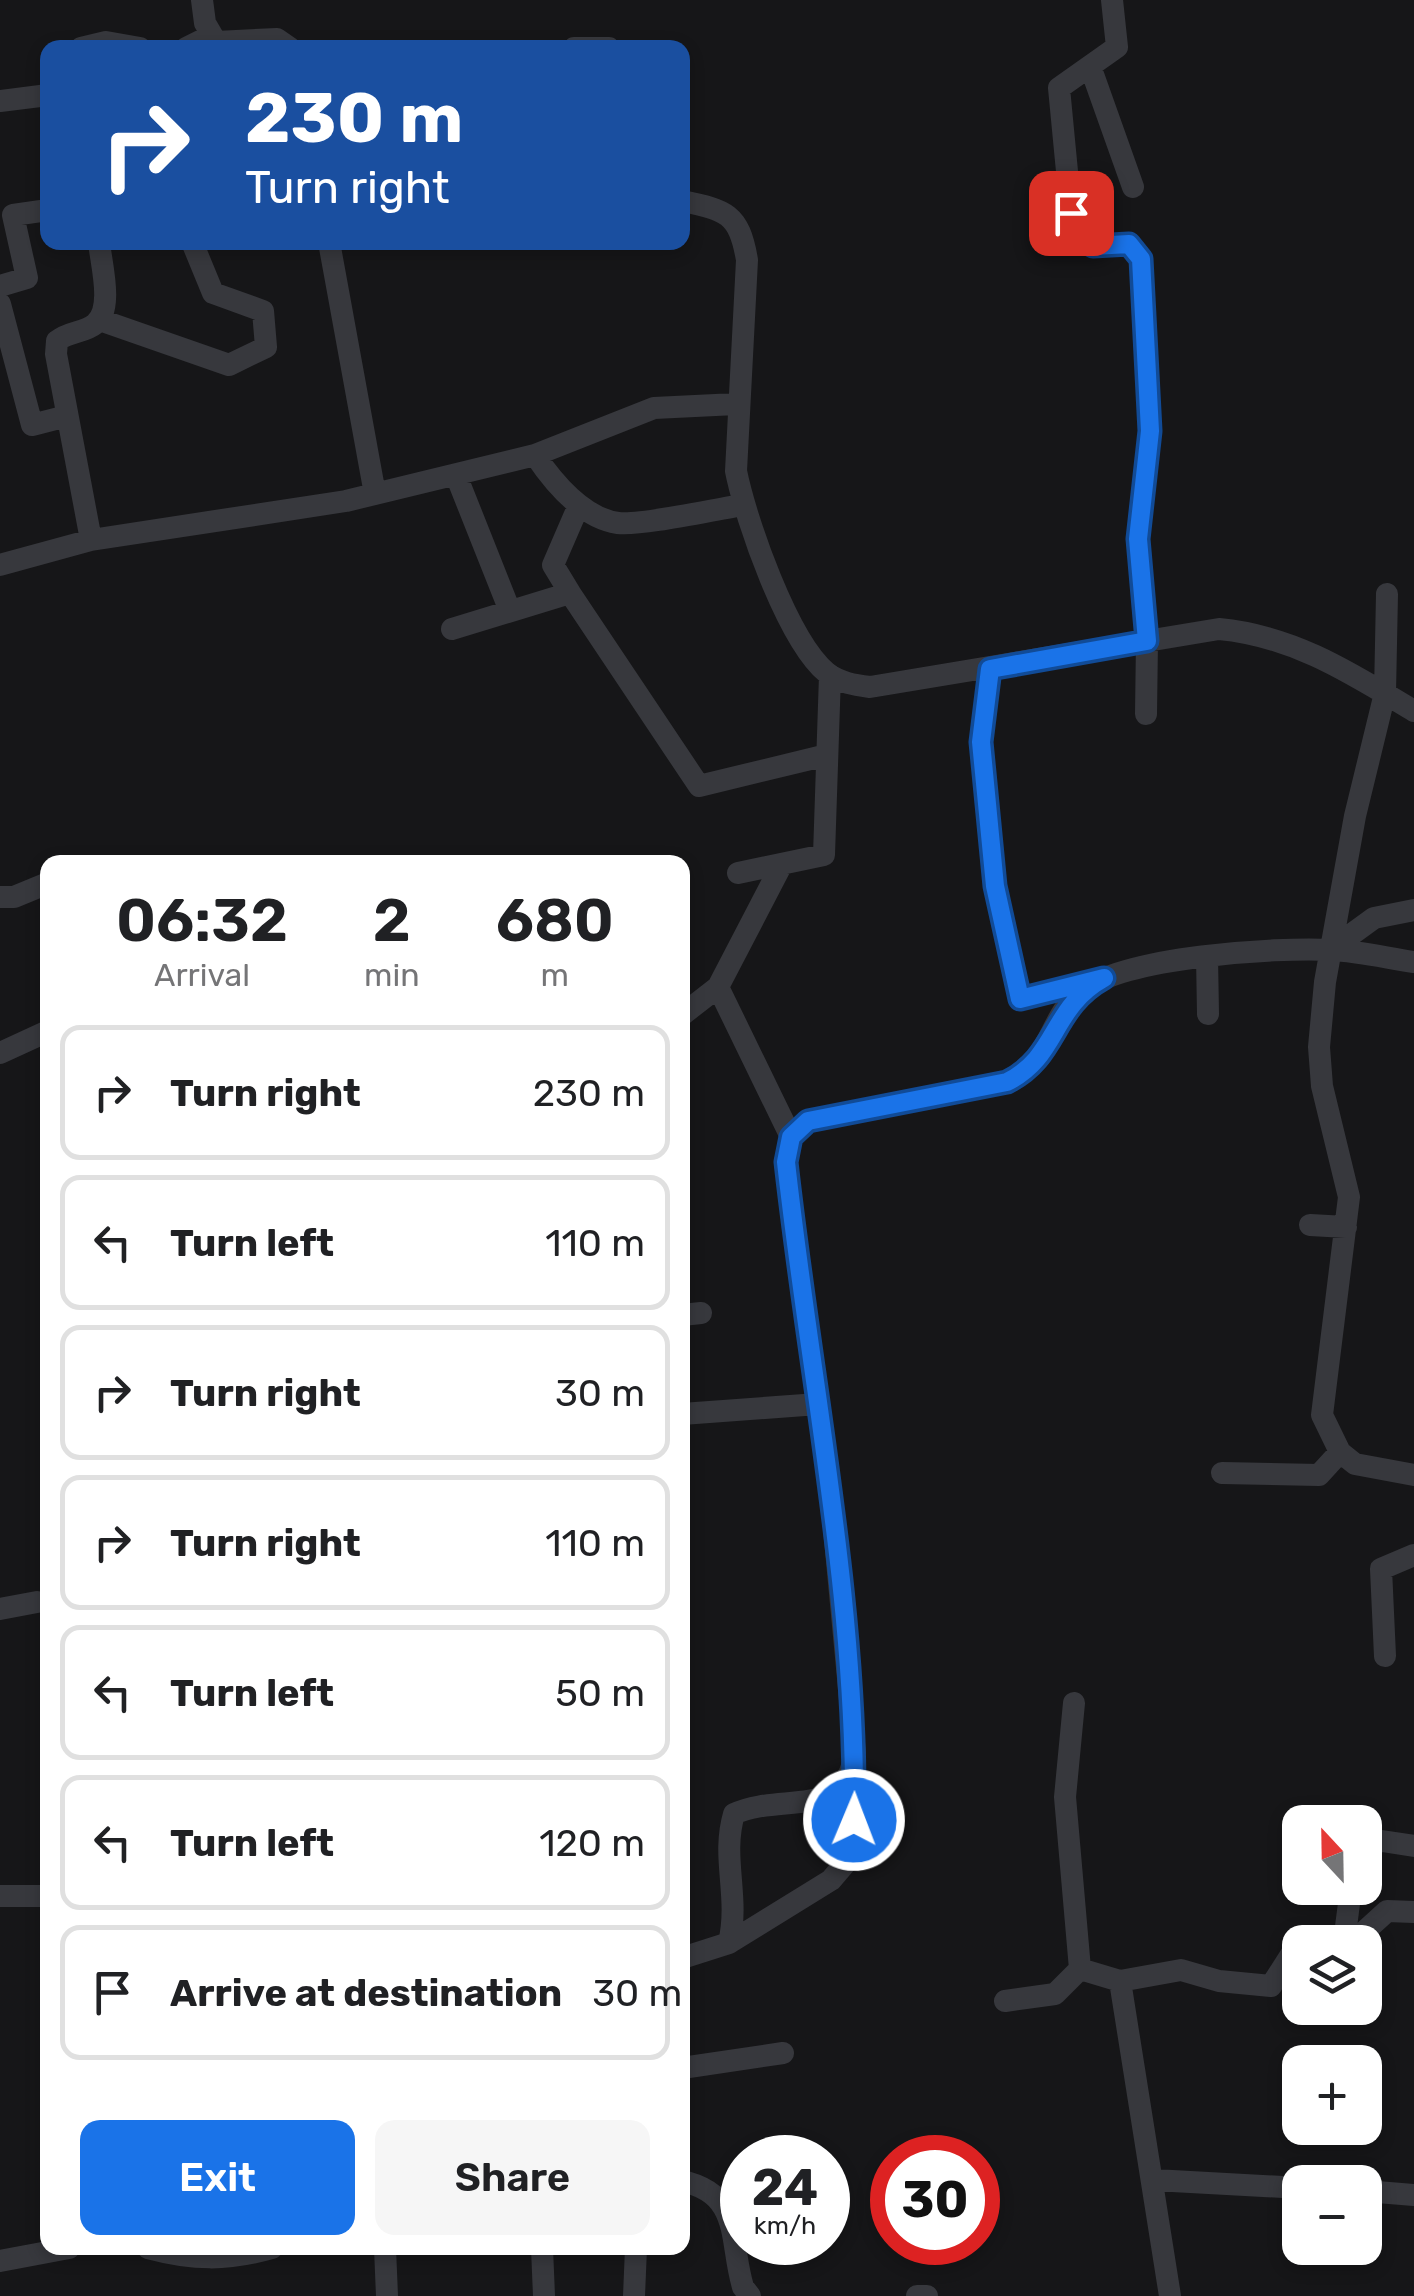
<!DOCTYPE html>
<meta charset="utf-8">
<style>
body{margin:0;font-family:Rubik,sans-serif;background:#f6f6f6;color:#202124;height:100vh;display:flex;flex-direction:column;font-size:38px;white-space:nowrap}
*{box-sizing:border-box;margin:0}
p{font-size:32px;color:#757577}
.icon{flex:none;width:55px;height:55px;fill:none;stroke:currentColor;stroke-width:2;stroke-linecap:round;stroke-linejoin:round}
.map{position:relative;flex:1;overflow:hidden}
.details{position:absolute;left:40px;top:855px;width:650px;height:1400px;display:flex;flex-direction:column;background:#fff;border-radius:20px;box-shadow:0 5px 15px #0003}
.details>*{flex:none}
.hud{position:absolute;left:40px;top:40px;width:650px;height:210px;border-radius:20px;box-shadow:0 5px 15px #0003;background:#1a4fa0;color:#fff;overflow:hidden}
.needle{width:65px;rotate:338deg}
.controls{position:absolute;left:1282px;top:1805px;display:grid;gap:20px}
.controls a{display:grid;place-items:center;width:100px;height:100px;border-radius:20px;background:#fff;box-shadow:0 5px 15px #0003;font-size:50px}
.speed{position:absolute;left:720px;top:2135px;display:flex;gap:20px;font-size:50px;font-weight:700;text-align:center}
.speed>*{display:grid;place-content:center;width:130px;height:130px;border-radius:50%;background:#fff;box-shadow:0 5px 15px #0003;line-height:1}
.speed small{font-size:25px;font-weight:400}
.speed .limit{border:15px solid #d22;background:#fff;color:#111}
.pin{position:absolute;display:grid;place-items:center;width:85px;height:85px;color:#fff;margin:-42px;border-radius:20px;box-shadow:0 5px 15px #0006}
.me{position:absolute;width:110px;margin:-55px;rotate:1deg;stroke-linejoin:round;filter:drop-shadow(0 0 8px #0008)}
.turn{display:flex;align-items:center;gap:35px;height:210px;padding:0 40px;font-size:45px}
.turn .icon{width:130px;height:130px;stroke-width:2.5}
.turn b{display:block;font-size:70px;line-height:85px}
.eta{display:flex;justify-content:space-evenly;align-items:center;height:170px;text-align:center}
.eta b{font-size:60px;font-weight:600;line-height:70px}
.primary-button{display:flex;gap:20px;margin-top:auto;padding:20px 40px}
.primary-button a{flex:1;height:115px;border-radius:20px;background:#1a73e8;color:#fff;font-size:40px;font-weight:600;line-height:115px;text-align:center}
.primary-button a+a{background:#f6f6f6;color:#202124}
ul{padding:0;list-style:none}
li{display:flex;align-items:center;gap:30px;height:135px;margin:0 20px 15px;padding:0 20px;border:5px solid #e0e0e0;border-radius:20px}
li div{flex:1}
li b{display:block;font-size:38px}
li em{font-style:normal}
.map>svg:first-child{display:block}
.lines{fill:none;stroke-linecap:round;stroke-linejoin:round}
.minor{stroke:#37383d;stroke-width:22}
.route-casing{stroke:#114b97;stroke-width:25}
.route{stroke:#1a73e8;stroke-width:18}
</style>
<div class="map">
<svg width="1414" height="2296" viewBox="0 0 1414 2296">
<rect width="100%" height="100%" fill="#161618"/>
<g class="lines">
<path class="minor" d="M202,0L205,23L216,42L277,39L290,48
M1112,0L1117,47L1059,88L1071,213L1083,239L1093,246L1129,243L1141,259L1150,431L1138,539L1147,641L1146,714
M81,48L106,42L140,48
M186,48L210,36
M574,48H609
M1090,66L1133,187
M0,101L48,95
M682,201C726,210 739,213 747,260L736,471C746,521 788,641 827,673C840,683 855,685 870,687L1219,629C1294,636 1351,673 1414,711
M329,242L375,494
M0,286L27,278L13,215L48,210
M0,304L32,425L67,416
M100,320L229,365L266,347L263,311L213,293L192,242
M535,455C553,482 583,518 618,523C641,526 716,509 743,505
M456,475L510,611
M91,540L56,354L57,341C69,331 84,333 95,324C114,309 101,264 99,242
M0,565L91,540L346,501L535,455L654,408L736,404
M570,593L553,565L579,505
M1387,594L1385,693L1355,816L1325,982L1319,1047L1322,1086L1349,1197L1322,1415L1340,1452L1355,1464L1414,1475
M452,629L570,593L699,786L827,755
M991,669L981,742L995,886L1020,999L1091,982
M782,864L718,987L791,1137
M738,873L824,855L830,675
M0,897H14L48,883
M1330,950L1374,918L1414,910
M1207,956L1208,1014
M682,1015L718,987
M0,1053L48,1031
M1310,1225L1346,1227
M682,1315L701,1313
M682,1414L818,1404
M1222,1473L1319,1475L1340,1452
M0,1609L37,1602
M1385,1656L1381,1569L1414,1555
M1074,1703L1065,1797L1080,1969
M1365,1846L1382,1841L1414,1846
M0,1896H48
M1344,1942L1351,1888
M1353,1942L1387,1911L1414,1912
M729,1943L831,1880L854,1853L855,1767
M682,1958L729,1943C740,1896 721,1858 734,1814C781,1792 846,1821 855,1753L829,1476L785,1162L791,1137L808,1121L1007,1082C1054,1059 1047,1017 1083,990C1127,957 1274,947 1331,950C1358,951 1387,958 1414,962
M1120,1981L1170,2296
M1005,2001L1055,1994L1080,1969L1120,1981L1181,1970L1219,1981L1271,1986L1294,1950L1300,1951
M682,2068L783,2053
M1154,2180L1300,2188
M682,2181C742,2194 729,2240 743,2287L750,2296
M1365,2191L1414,2195
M148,2248C193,2260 227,2261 272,2248
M385,2248L387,2296
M542,2248L544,2296
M0,2261L69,2248
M634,2296L636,2248
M917,2296H927"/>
</g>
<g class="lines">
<g class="route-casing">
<path id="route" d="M854,1820C857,1599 810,1380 786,1162L791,1137L808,1121L1007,1082C1059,1056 1050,1008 1104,978L1020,999L995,886L981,742L990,669L1147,641L1138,539L1150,431L1141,259L1129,244L1093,246L1083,239L1071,213"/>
</g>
<use href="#route" class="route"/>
</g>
</svg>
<div class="controls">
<a><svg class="needle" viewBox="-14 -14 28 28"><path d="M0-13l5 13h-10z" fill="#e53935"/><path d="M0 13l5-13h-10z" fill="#757577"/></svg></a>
<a><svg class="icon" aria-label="layers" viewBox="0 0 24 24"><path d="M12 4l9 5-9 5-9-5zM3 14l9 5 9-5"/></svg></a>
<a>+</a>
<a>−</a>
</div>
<div class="speed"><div>24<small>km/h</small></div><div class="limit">30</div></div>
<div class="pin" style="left:1071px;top:213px;background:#d93025"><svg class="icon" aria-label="arrive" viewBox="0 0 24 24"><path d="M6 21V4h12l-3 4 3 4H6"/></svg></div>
<svg class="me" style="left:854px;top:1820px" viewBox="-20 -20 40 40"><circle r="17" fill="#1a73e8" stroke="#fff" stroke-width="3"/><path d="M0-11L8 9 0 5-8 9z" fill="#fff"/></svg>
<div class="hud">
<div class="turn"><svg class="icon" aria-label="right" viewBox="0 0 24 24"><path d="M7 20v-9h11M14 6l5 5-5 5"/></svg><div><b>230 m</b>Turn right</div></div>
</div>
<section class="details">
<div class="eta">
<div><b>06:32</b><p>Arrival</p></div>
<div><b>2</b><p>min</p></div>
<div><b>680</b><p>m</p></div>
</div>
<ul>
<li><svg class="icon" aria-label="right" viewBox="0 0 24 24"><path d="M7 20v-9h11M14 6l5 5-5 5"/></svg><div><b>Turn right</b></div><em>230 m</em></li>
<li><svg class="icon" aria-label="left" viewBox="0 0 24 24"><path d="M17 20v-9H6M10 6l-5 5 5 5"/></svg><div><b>Turn left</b></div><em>110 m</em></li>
<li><svg class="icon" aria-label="right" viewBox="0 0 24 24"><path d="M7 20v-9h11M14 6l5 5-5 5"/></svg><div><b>Turn right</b></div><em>30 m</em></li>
<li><svg class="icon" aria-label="right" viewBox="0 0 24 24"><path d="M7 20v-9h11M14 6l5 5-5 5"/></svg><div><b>Turn right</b></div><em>110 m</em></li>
<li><svg class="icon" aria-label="left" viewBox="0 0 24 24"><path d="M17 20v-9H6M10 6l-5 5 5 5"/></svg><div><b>Turn left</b></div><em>50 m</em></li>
<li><svg class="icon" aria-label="left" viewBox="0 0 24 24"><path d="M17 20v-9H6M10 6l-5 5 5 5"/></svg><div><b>Turn left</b></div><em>120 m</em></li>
<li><svg class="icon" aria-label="arrive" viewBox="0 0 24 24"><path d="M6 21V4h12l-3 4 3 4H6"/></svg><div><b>Arrive at destination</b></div><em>30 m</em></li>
</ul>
<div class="primary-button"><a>Exit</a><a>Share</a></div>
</section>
</div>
